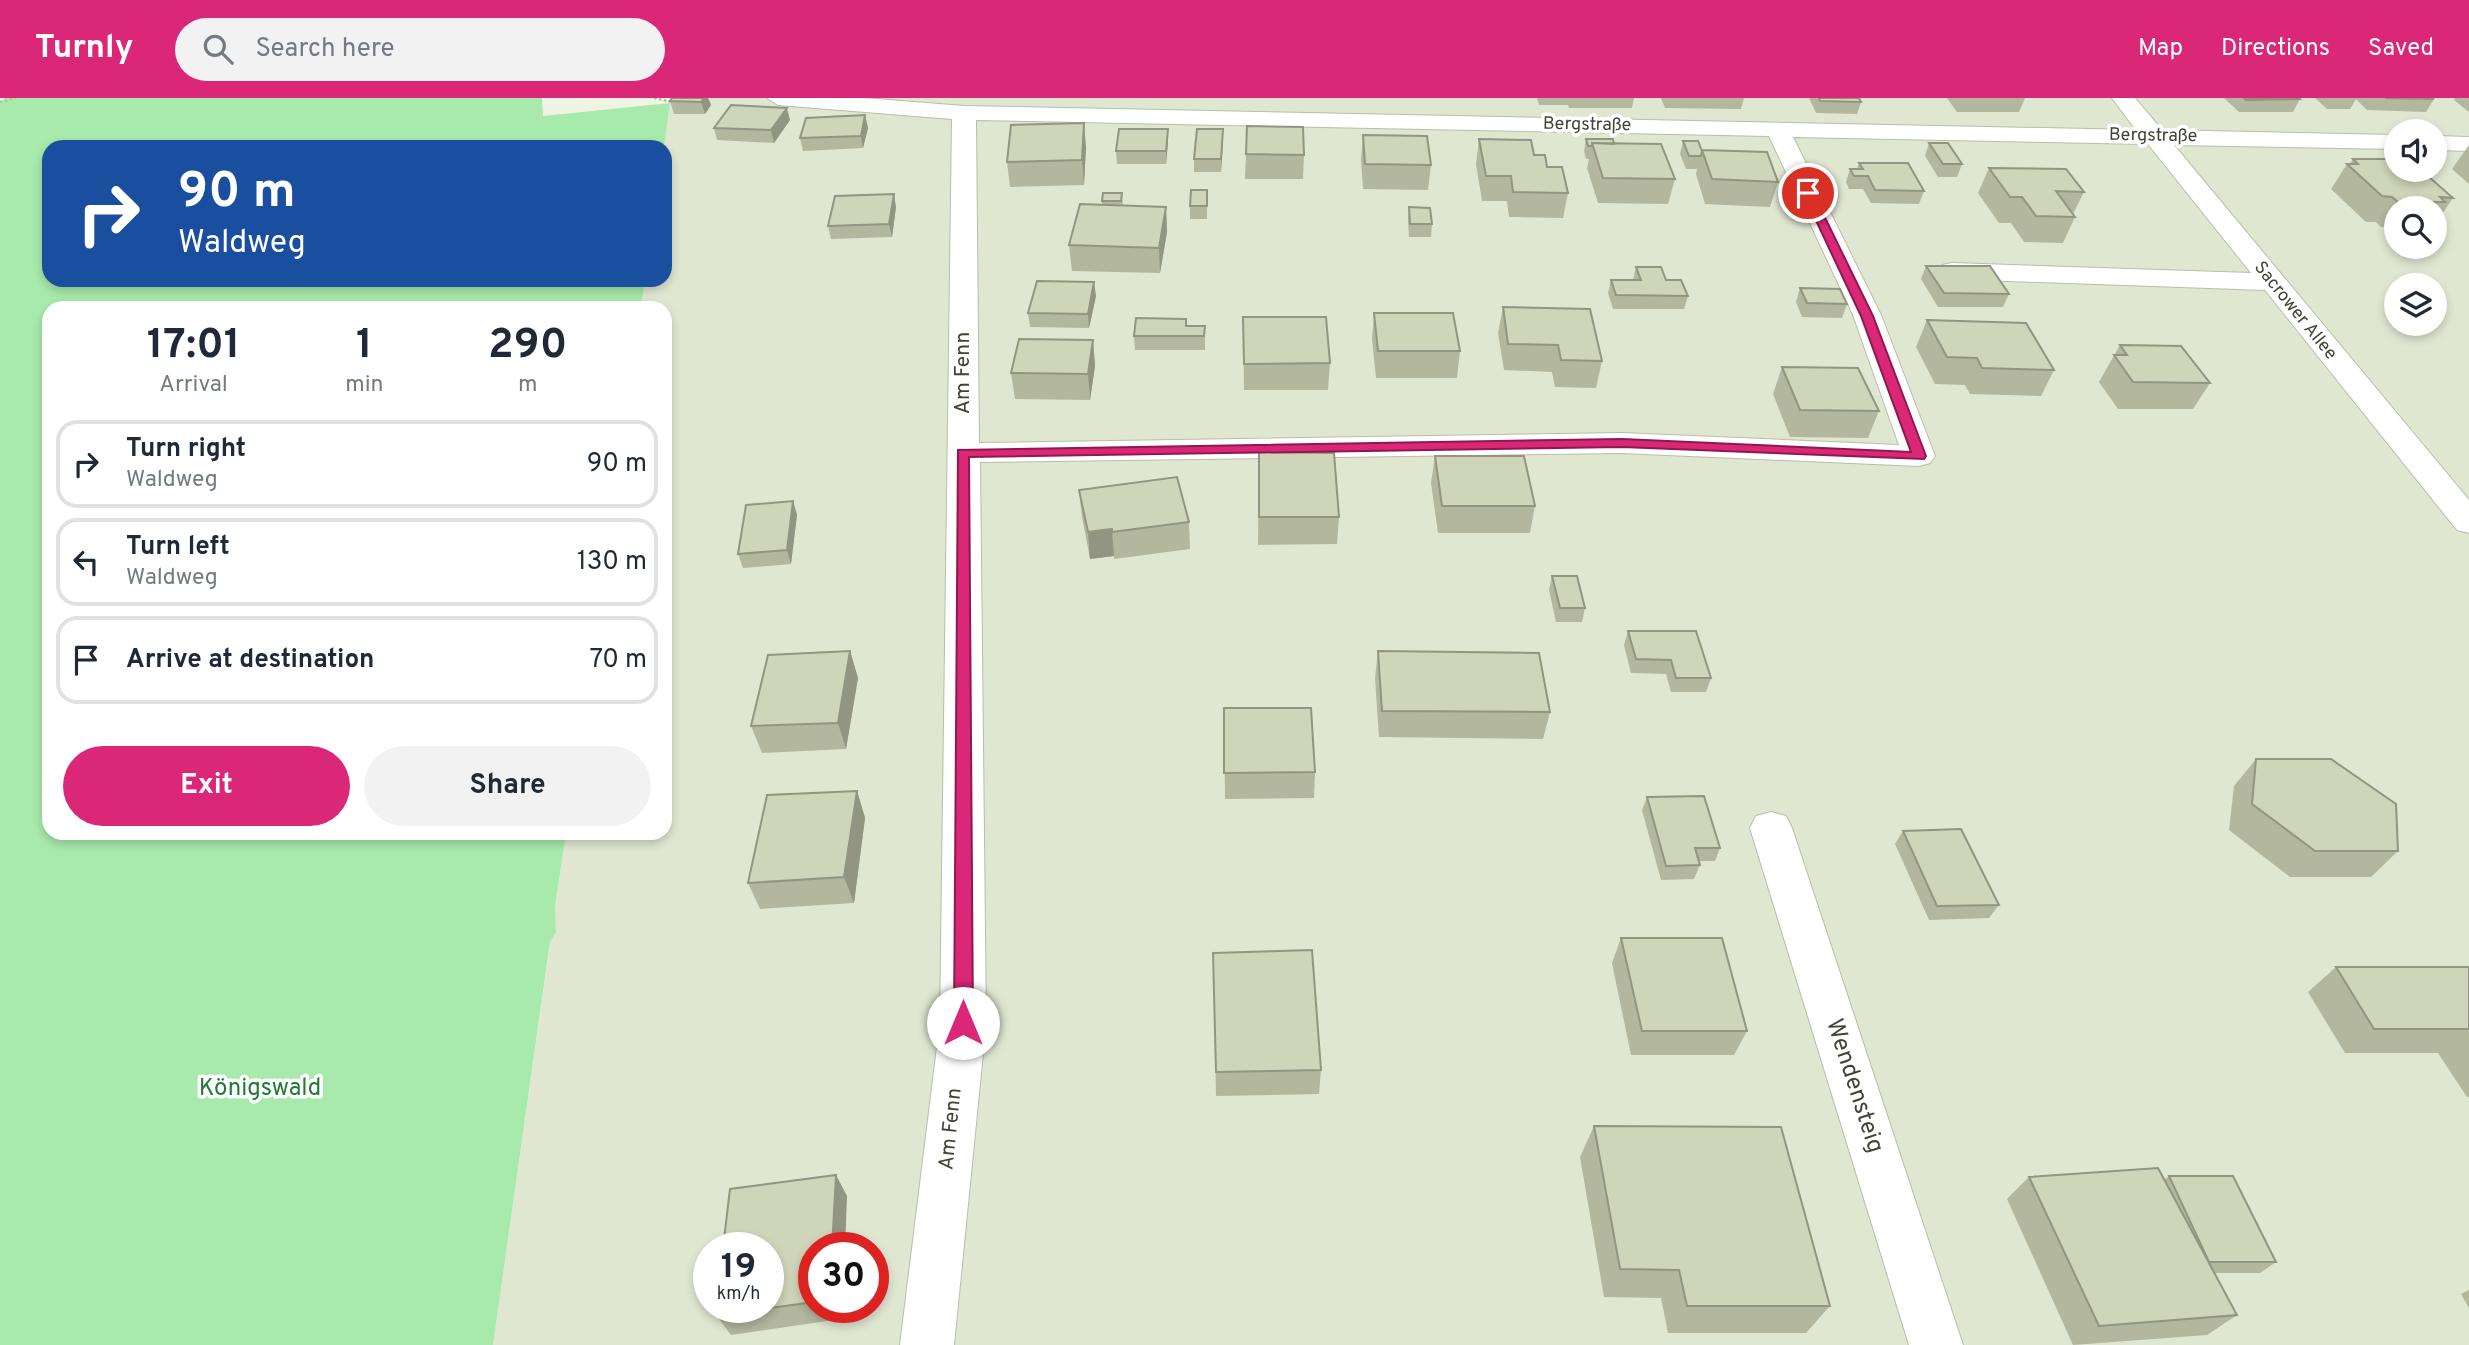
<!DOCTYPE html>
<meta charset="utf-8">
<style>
body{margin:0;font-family:Overpass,sans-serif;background:#f2f2f3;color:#1f2937;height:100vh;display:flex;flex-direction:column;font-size:26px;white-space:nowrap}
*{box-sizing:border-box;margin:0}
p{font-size:23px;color:#747a83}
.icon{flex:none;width:38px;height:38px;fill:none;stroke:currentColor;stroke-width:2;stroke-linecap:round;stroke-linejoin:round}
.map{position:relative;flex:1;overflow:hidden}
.side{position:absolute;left:42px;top:203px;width:630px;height:539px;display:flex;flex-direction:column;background:#fff;border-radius:21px;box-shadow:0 4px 10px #0003}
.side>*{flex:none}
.guide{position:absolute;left:42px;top:42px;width:630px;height:147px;border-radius:21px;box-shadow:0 4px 10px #0003;background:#1a4fa0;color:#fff;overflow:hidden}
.tools{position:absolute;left:2384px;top:21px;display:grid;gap:14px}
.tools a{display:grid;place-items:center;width:63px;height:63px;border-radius:50%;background:#fff;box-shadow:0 4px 10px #0003;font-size:35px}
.speed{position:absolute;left:693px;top:1134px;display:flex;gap:14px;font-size:35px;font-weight:700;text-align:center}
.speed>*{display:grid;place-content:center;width:91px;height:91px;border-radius:50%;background:#fff;box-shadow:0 4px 10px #0003;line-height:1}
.speed small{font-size:18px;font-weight:400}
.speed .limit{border:10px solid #d22;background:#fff;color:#111}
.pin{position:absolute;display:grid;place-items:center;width:60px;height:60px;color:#fff;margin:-30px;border:4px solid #fff;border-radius:50%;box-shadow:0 2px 7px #0007}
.me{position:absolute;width:77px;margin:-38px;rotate:0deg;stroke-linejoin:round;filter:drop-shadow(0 0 5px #0008)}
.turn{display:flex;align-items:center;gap:24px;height:147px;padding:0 21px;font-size:32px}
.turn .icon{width:91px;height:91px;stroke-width:2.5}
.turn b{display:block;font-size:49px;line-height:60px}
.eta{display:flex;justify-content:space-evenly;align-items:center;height:119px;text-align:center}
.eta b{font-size:42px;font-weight:700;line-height:49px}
.primary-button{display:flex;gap:14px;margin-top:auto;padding:14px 21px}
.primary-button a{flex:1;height:80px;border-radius:42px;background:#db2777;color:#fff;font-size:28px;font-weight:700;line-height:80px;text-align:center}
.primary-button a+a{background:#f2f2f3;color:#1f2937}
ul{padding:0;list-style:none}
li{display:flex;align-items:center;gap:21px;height:88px;margin:0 14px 10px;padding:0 7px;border:4px solid #e0e1e3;border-radius:21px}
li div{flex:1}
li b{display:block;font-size:26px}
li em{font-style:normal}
header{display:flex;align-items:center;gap:42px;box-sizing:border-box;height:98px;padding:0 35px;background:#db2777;color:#fff}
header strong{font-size:33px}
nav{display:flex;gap:38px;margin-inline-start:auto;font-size:24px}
.search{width:490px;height:63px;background:#f2f2f3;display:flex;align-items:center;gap:18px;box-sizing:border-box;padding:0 24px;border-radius:38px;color:#747a83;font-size:26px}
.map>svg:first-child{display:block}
.residential{fill:#e0e7d1;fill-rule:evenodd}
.green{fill:#a8eaac}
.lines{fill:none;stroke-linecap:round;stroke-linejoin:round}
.minor-casing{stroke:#b7bfa5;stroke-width:2}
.path{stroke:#b6c195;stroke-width:2.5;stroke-dasharray:2.5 2.5;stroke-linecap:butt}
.minor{fill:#fff;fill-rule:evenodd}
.wall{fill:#b2b79e}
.shaded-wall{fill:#919581}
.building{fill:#cfd5b8;stroke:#919581;stroke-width:2}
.route{fill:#db2777;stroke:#8e194d;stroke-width:2}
.labels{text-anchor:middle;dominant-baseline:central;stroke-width:7;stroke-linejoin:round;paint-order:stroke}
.far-street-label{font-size:18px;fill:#414533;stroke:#fff}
.street-label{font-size:21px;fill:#414533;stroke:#fff}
.near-street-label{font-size:24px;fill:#414533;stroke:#fff}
.near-park-label{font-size:24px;fill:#237a37;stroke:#fff}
</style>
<header>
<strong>Turnly</strong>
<div class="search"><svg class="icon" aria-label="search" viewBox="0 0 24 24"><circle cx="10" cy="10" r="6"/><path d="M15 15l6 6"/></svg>Search here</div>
<nav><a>Map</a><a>Directions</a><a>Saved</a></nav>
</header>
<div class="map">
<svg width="2469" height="1247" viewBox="0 0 2469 1247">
<rect width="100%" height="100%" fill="#eef3e3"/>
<path class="residential" d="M674,0H2469V1247H493L566,735H665V210H641L645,182H665L664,49L670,5ZM2396,33H2434V72H2396ZM2396,110H2434V149H2396ZM2396,187H2434V226H2396ZM709,1150H768V1209H709ZM814,1150H873V1209H814Z"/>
<path class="green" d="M5,0H542L543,18L670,5L664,49H49V182H645L641,210H49V735H566L555,809L556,834L550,844L493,1247H0V6Z"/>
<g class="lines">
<g class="minor-casing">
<path id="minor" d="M767,0H864L964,8L2136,32L2112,0H2135L2162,32L2396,37V51L2174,47L2469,402V435L2457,432L2265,192L1952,181L1942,179L1938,173L1942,167L1952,165L2251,175L2148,46L1793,39L1881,217L1935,358L1930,365L1919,368L1622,355L980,364L986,925L954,1247H900L940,925L952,21L778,7ZM976,22L1769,38L1853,217L1899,347L1622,335L979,345Z
M2434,38L2469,39V53L2434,52Z
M1771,714L1786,718L1792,730L1963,1247H1909L1750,730L1756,718Z"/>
</g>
<path class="path" d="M654,0L676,5
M0,4L16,0"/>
<use href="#minor" class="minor"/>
</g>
<path class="wall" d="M708,0L711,7L705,16H674L670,3Z
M1537,0H1634L1632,10H1569L1568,7H1539Z
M1661,0H1744L1741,11L1665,10Z
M1809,0H1859L1861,4L1857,16L1816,15Z
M1947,0H2025L2019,14H1957Z
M2224,0H2299L2300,1L2293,14H2239Z
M2315,0H2432L2434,1L2426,14L2367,12L2356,1L2350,11H2327Z
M2455,0H2469V14L2454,2Z
M865,17L868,30L863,50L803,53L800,40Z
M790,22L774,45L717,42L714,30Z
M1168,31V44L1166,66H1117L1116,53Z
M1223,31L1221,74H1194V61Z
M1363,37L1431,67L1428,92L1363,91L1361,62Z
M1479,41L1534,57L1547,69L1568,95L1563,120L1509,119L1507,103H1482L1476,66Z
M1586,41L1614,46L1675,81L1668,106L1598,105L1587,70L1589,61H1586L1584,53Z
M1683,43L1702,53L1778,84L1770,109L1705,106L1696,76L1697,71H1686L1680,56Z
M1929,45L1962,66L1957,79H1938L1925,58Z
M2469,47V86L2452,71Z
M1086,49L1084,87L1010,89L1007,64Z
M1246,56L1304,57L1303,81H1245Z
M2353,61L2453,100L2436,125H2434V110H2396V129H2381L2376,124H2366L2331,91L2347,66H2350Z
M1859,65L1924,93L1919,106L1871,105L1863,91H1849L1846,84L1850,71H1857Z
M1989,70L2084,94L2073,116L2075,119L2063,145L2024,144L2011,125H1999L1978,95Z
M1207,92V121H1190V108Z
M1122,95L1123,108L1166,109L1167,134L1160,175L1072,173L1069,147L1102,107V103Z
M896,109L892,139L831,141L828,128Z
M1409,109L1432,126L1431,139H1409L1408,122Z
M1926,168L2009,196L2003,209H1938L1921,181Z
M1636,169L1666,182L1688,198L1684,211H1613L1608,195L1611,182H1633Z
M1800,190L1847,206L1842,220L1802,219L1796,204Z
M1096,198L1089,230L1030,229L1028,215Z
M1503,209L1602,263L1596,290L1555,289L1552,274L1504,272L1498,235Z
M1374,215L1460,253L1457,280H1376L1372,241Z
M1243,219L1330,265L1328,292H1244Z
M1927,222L2054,272L2041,298L1970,296L1965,287L1935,286L1916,249Z
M1205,228V252H1135L1134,238Z
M1093,242L1095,268L1090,302L1015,301L1011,275Z
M2120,247L2210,285L2193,311H2118L2099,284Z
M1782,269L1879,313L1868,340L1790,339L1773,296Z
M1259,354L1339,419L1337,446L1258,447Z
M1435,358L1535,408L1530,435H1438L1431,385Z
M1079,392L1189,424L1190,451L1114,461V458L1090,461L1082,419Z
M793,403L797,417L791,466L743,470L738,456Z
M1552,478L1585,510L1582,524H1556L1549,492Z
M1628,533L1711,580L1706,594H1671L1666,576L1631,575L1624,547Z
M850,553L858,580L846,651L762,655L751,628Z
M1378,553L1550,614L1543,641L1379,639L1375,580Z
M1224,610L1315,674L1314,700L1225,701Z
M2256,661L2398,753L2371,779H2290L2229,732L2234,688Z
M857,693L865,720L854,805L760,811L748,785Z
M1647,699L1720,750L1715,763H1698L1700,767L1694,781L1661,782L1642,712Z
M1903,733L1999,807L1989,820L1929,822L1895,746Z
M1621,840L1747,933L1734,957H1631L1612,865Z
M1213,855L1321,972L1319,996L1216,998Z
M2336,869H2469V999H2467L2438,955H2345L2308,894Z
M1594,1028L1830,1208L1806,1235H1668L1661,1200L1604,1199L1580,1059Z
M2169,1078L2276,1164L2260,1175H2214L2237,1217L2207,1237L2073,1247L2007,1101L2029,1079L2164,1082Z
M847,1098L814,1150V1209H842L841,1221L731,1237L716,1217Z
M2469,1192V1210L2461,1196Z"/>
<path class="shaded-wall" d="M704,0H708L711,7L705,16L701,4Z
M787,10L790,22L774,45L771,32Z
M865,17L868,30L863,50L861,38Z
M1084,25L1086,49L1084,87L1082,62Z
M1168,31V44L1166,66V53Z
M1223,31V44L1221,74V61Z
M894,96L896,109L892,139L889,126Z
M1166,109L1167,134L1160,175L1159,150Z
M1094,184L1096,198L1089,230L1088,216Z
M1093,242L1095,268L1090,302L1088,276Z
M793,403L797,417L791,466L787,452Z
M1112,431L1114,458L1090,461L1088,434Z
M850,553L858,580L846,651L838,625Z
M857,693L865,720L854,805L844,779Z
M836,1077L847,1098L845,1150H832Z
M834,1209H842L841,1221Z"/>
<path class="building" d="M672,0H704L701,4L670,3Z
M1819,0H1859L1861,4L1820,3Z
M2244,0H2299L2300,1L2246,2Z
M2385,0H2432L2434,1Z
M731,7L787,10L771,32L714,30Z
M865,17L861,38L800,40L806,20Z
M1084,25L1082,62L1007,64L1011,27Z
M1247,28L1303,29L1304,57L1246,56Z
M1119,31H1168L1166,53H1116Z
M1197,31H1223L1221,61H1194Z
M1363,37L1427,38L1431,67L1365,66Z
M1479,41L1531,42L1534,57H1545L1547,69H1562L1568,95L1513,94L1511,78H1486Z
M1586,41H1613L1614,46L1592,45V48H1588Z
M1683,43H1698L1702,53L1701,58H1689Z
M1592,45L1661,46L1675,81L1603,80Z
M1929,45H1948L1962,66H1943Z
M1702,52L1767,54L1778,84L1712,81Z
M2353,61H2396V72H2421L2453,100L2440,99L2445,104H2398L2392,99L2382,98L2347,66H2358Z
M1859,65H1908L1924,93L1875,92L1868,78H1854L1850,71H1863Z
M1989,70L2066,71L2084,94L2056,93L2075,119L2036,118L2022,99H2010Z
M1191,92H1207V108H1190Z
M1103,95H1122L1121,103H1102Z
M894,96L889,126L828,128L835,98Z
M1080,106L1166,109L1159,150L1069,147Z
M1409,109L1430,110L1432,126H1410Z
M1926,168H1990L2009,196L1944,195Z
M1636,169H1661L1666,182H1681L1688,198L1616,197L1611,182H1641Z
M1037,183L1094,184L1088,216L1028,215Z
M1800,190L1840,191L1847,206L1807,205Z
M1503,209L1590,211L1602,263L1561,262L1558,247L1508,246Z
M1374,215H1453L1460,253H1378Z
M1243,219H1326L1330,265L1244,266Z
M1136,220L1186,221V228H1205L1204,238H1134Z
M1927,222L2026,225L2054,272L1982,270L1977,260L1947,259Z
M1019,241L1093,242L1088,276L1011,275Z
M2120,247L2181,248L2210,285L2133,284L2114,257H2127Z
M1782,269L1858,270L1879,313L1800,312Z
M1259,354L1334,355L1339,419H1259Z
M1435,358H1524L1535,408H1442Z
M1177,379L1189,424L1112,434V431L1088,434L1079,392Z
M793,403L787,452L738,456L746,407Z
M1552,478H1577L1585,510H1560Z
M1628,533H1696L1711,580H1676L1671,562L1636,561Z
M850,553L838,625L751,628L768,557Z
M1378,553L1539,555L1550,614L1382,613Z
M1224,610H1311L1315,674L1224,675Z
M2256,661H2331L2396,706L2398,753H2315L2252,706Z
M857,693L844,779L748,785L767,697Z
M1704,698L1720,750H1695L1700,767L1666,768L1647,699Z
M1961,731L1999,807L1937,808L1903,733Z
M1621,840H1722L1747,933H1642Z
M1312,852L1321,972L1216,974L1213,855Z
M2336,869H2469V931H2374Z
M1594,1028L1781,1029L1830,1208H1687L1679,1172L1620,1171Z
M2158,1070L2237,1217L2099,1228L2029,1079Z
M836,1077L832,1150H814V1204L716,1217L717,1209H768V1150H723L730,1091Z
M2169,1078H2233L2276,1164H2209Z"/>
<path class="route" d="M1808,92L1813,95L1873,218L1926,358L1924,361L1622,349L969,359L973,925L970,931L963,933L957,931L954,925L958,352L1622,341L1911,354L1861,218L1803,95Z"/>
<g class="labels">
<g class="far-street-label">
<text transform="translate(1587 27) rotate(1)">Bergstraße</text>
<text transform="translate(2153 38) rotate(1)">Bergstraße</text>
<text transform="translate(2295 213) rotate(51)">Sacrower Allee</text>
</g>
<g class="street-label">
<text transform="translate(963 275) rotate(-90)">Am Fenn</text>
<text transform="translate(951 1031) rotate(-84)">Am Fenn</text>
</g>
<g class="near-street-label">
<text transform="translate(1854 988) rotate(72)">Wendensteig</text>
</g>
<g class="near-park-label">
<text x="260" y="991">Königswald</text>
</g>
</g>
</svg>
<div class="tools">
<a><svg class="icon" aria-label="sound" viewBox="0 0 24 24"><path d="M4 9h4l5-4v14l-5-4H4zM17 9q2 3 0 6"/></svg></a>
<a><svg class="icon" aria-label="search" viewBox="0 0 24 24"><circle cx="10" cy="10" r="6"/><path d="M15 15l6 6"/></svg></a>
<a><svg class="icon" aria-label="layers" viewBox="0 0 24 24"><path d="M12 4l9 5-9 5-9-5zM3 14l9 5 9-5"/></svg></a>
</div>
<div class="speed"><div>19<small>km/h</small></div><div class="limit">30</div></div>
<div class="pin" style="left:1808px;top:95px;background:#d93025"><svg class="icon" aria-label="arrive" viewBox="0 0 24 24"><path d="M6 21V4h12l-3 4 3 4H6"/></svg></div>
<svg class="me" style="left:963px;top:925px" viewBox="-20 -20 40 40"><circle r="19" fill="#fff"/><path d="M0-13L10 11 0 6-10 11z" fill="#db2777"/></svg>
<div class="guide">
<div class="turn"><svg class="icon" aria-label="right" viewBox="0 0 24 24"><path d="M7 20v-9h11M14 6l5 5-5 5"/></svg><div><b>90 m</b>Waldweg</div></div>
</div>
<section class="side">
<div class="eta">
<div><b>17:01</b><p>Arrival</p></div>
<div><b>1</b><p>min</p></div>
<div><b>290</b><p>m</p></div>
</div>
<ul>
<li><svg class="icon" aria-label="right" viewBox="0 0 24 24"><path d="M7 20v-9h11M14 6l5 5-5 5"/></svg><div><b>Turn right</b><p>Waldweg</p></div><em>90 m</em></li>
<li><svg class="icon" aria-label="left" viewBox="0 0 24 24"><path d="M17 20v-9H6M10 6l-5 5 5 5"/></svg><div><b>Turn left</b><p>Waldweg</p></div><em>130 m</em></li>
<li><svg class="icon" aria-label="arrive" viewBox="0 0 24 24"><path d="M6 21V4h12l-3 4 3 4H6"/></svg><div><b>Arrive at destination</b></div><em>70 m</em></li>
</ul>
<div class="primary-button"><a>Exit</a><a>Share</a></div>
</section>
</div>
